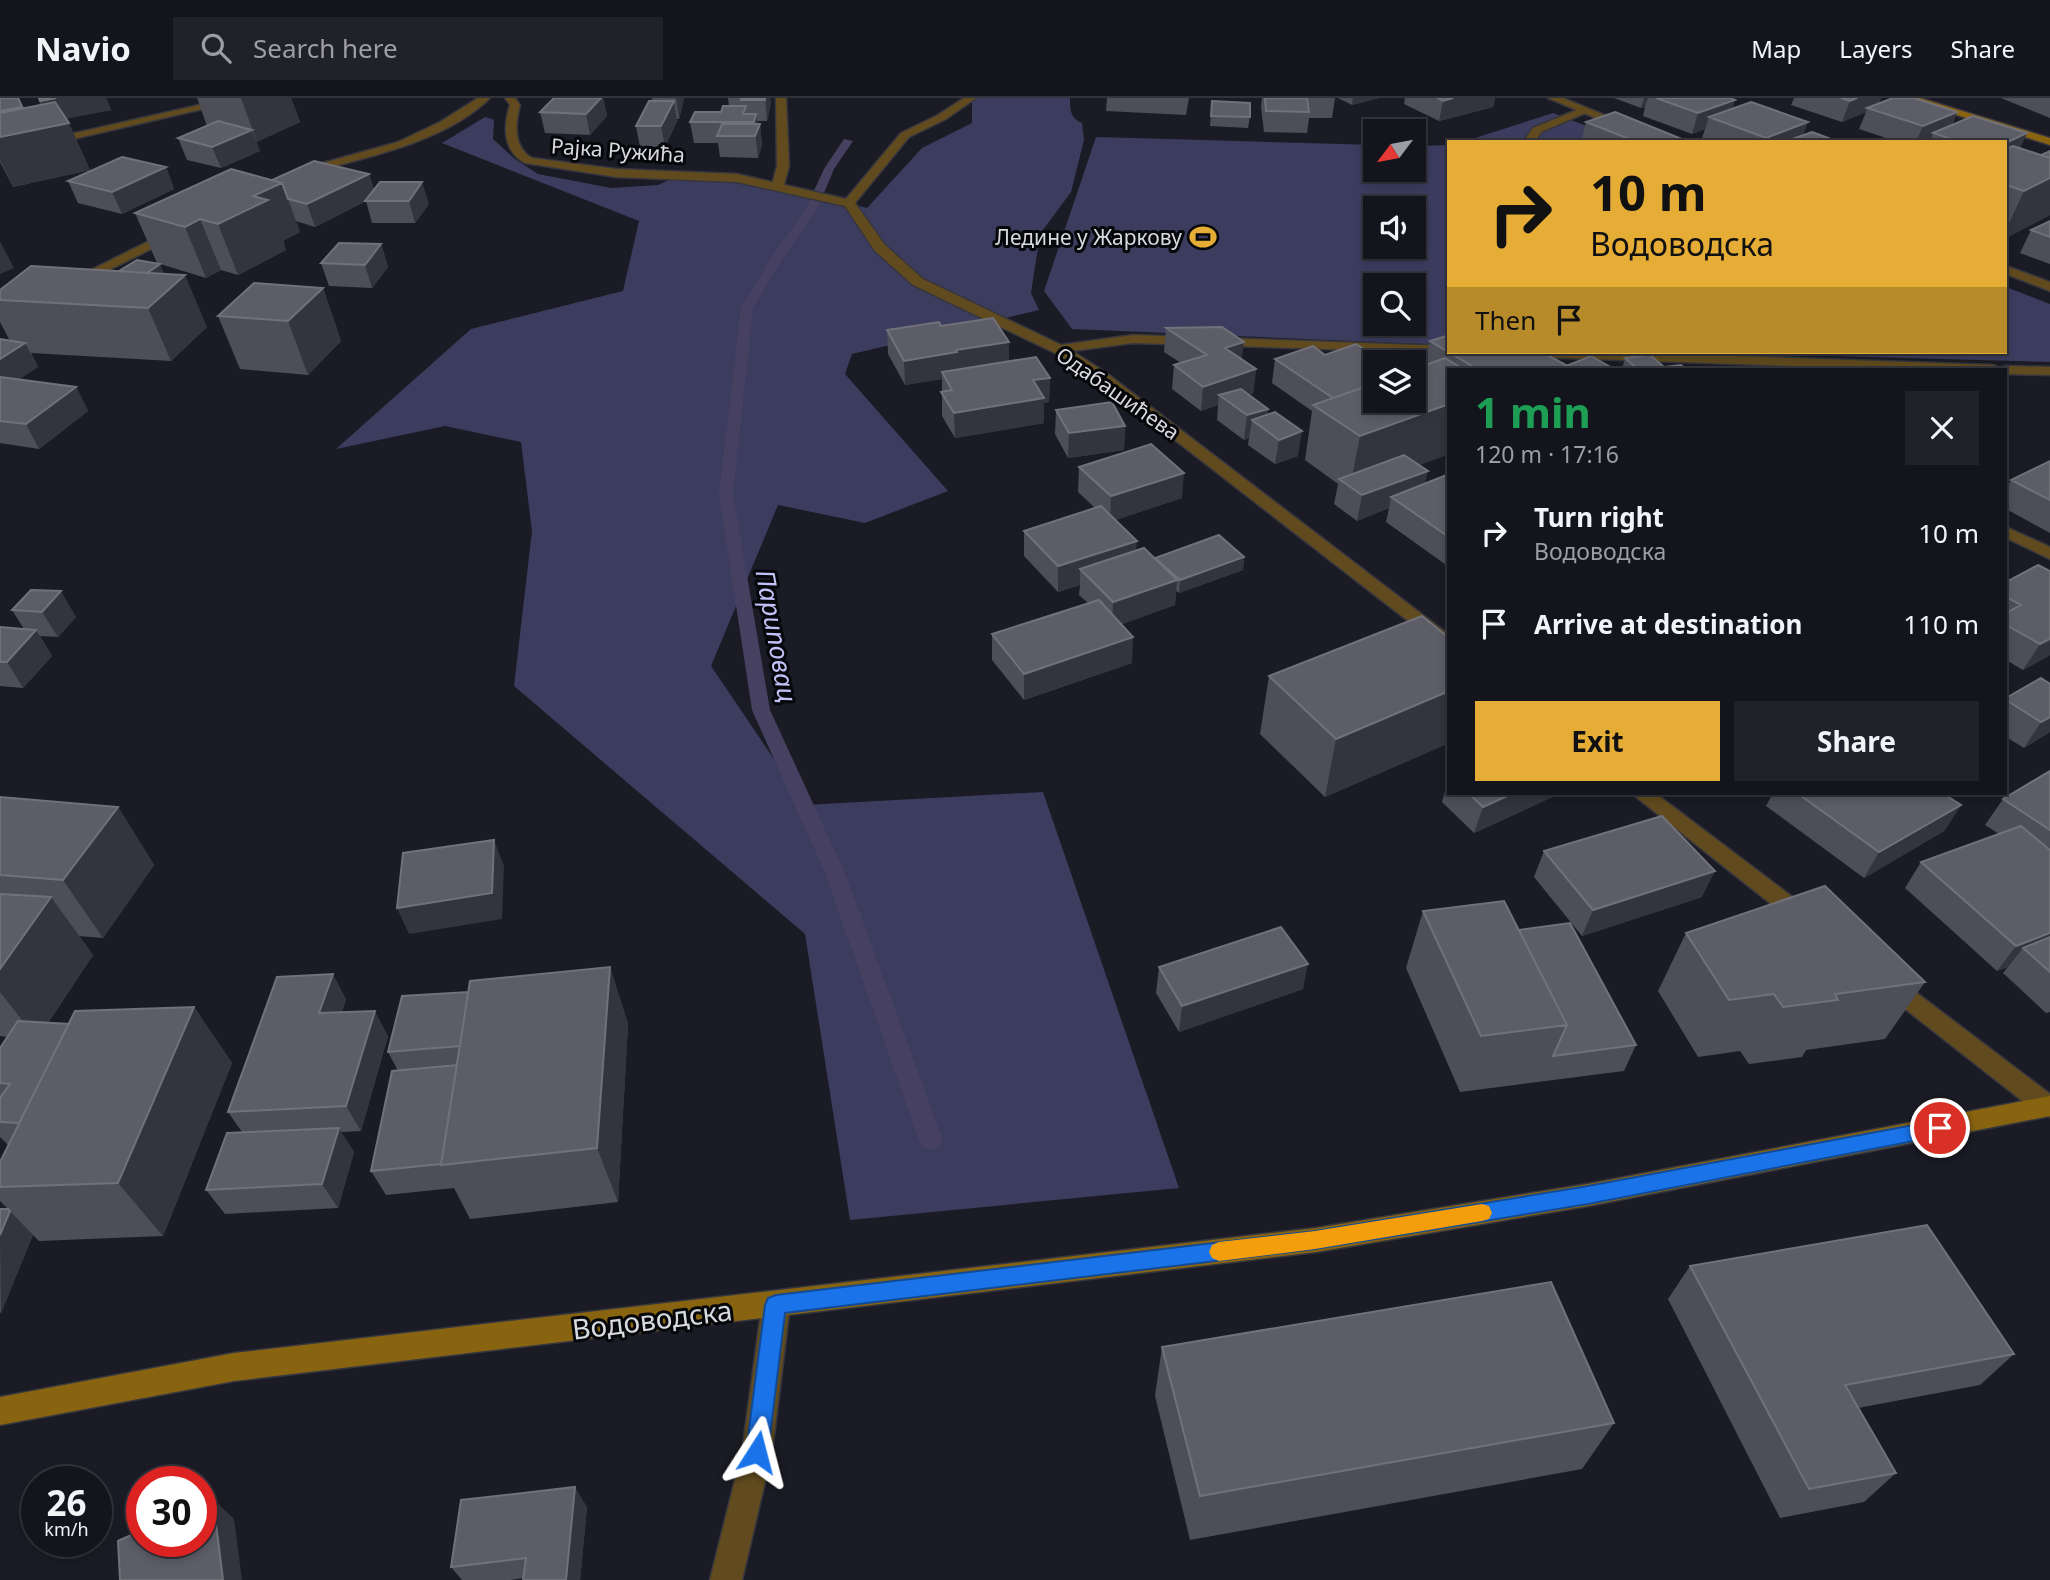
<!DOCTYPE html>
<meta charset="utf-8">
<style>
body{margin:0;font-family:"Noto Sans",sans-serif;background:#212129;color:#f1f3f6;height:100vh;display:flex;flex-direction:column;font-size:26px;white-space:nowrap}
*{box-sizing:border-box;margin:0}
p{font-size:23px;color:#9d9ea3}
.icon{flex:none;width:38px;height:38px;fill:none;stroke:currentColor;stroke-width:2;stroke-linecap:round;stroke-linejoin:round}
.map{position:relative;flex:1;overflow:hidden}
.drawer{position:absolute;left:1447px;top:270px;width:560px;height:427px;display:flex;flex-direction:column;background:#14141c;border-radius:0px;box-shadow:0 4px 10px #0003,0 0 0 2px #33333b}
.drawer>*{flex:none}
.top-card{position:absolute;left:1447px;top:42px;width:560px;height:214px;border-radius:0px;box-shadow:0 4px 10px #0003,0 0 0 2px #33333b;background:#e5ad35;color:#111;overflow:hidden}
.needle{width:46px;rotate:238deg}
.buttons{position:absolute;left:1363px;top:21px;display:grid;gap:14px}
.buttons a{display:grid;place-items:center;width:63px;height:63px;border-radius:0px;background:#14141c;box-shadow:0 4px 10px #0003,0 0 0 2px #33333b;font-size:35px}
.speed{position:absolute;left:21px;top:1368px;display:flex;gap:14px;font-size:35px;font-weight:700;text-align:center}
.speed>*{display:grid;place-content:center;width:91px;height:91px;border-radius:50%;background:#14141c;box-shadow:0 4px 10px #0003,0 0 0 2px #33333b;line-height:1}
.speed small{font-size:18px;font-weight:400}
.speed .limit{border:10px solid #d22;background:#fff;color:#111}
.pin{position:absolute;display:grid;place-items:center;width:60px;height:60px;color:#fff;margin:-30px;border:4px solid #fff;border-radius:50%;box-shadow:0 2px 7px #0007}
.me{position:absolute;width:77px;margin:-38px;rotate:9deg;stroke-linejoin:round;filter:drop-shadow(0 0 5px #0008)}
.turn{display:flex;align-items:center;gap:24px;height:147px;padding:0 28px;font-size:32px}
.turn .icon{width:91px;height:91px;stroke-width:2.5}
.turn b{display:block;font-size:49px;line-height:60px}
.then{display:flex;align-items:center;height:66px;padding:0 28px;background:#0003;gap:14px;font-size:26px}
.round{display:grid;place-items:center;flex:none;width:74px;height:74px;border-radius:0px;background:#212129}
.overview{display:flex;align-items:center;justify-content:space-between;height:119px;padding:0 28px}
h1{font-size:42px;font-weight:700;line-height:52px;color:#1e9e55}
.cta{display:flex;gap:14px;margin-top:auto;padding:14px 28px}
.cta a{flex:1;height:80px;border-radius:0px;background:#e5ad35;color:#111;font-size:28px;font-weight:700;line-height:80px;text-align:center}
.cta a+a{background:#212129;color:#f1f3f6}
ul{padding:0;list-style:none}
li{display:flex;align-items:center;gap:21px;height:91px;padding:0 28px}
li div{flex:1}
li b{display:block;font-size:26px}
li em{font-style:normal}
header{display:flex;align-items:center;gap:42px;box-sizing:border-box;height:98px;padding:0 35px;background:#14141c;border-bottom:2px solid #33333b}
header strong{font-size:33px}
nav{display:flex;gap:38px;margin-inline-start:auto;font-size:24px}
.search{width:490px;height:63px;background:#212129;display:flex;align-items:center;gap:18px;box-sizing:border-box;padding:0 24px;border-radius:0px;color:#9d9ea3;font-size:26px}
.map>svg:first-child{display:block}
.green{fill:#3c3c5f;fill-rule:evenodd}
.lines{fill:none;stroke-linecap:round;stroke-linejoin:round}
.stream{fill:#464160;fill-rule:evenodd}
.lane-casing{stroke:#36363f;stroke-width:3}
.street-casing{stroke:#36363f;stroke-width:3}
.secondary-casing{stroke:#36363f;stroke-width:3}
.lane{fill:#614b1e;fill-rule:evenodd}
.street{fill:#614b1e;fill-rule:evenodd}
.secondary{fill:#896410;fill-rule:evenodd}
.wall{fill:#4e4e59}
.shaded-wall{fill:#34343e}
.building{fill:#5d5d68;stroke:#71717a;stroke-width:2}
.route{fill:#1a73e8;stroke:#114b97;stroke-width:2}
.slow{fill:#f59e0b}
.labels{text-anchor:middle;dominant-baseline:central;stroke-width:6;stroke-linejoin:round;paint-order:stroke}
.far-street-label{font-size:21px;fill:#d9d9e0;stroke:#06070a}
.far-poi-label{font-size:21px;fill:#d9d9e0;stroke:#06070a;text-anchor:end}
.water-label{font-size:26px;font-style:italic;fill:#c0c1f6;stroke:#06070a}
.near-street-label{font-size:28px;fill:#d9d9e0;stroke:#06070a}
</style>
<header>
<strong>Navio</strong>
<div class="search"><svg class="icon" aria-label="search" viewBox="0 0 24 24"><circle cx="10" cy="10" r="6"/><path d="M15 15l6 6"/></svg>Search here</div>
<nav><a>Map</a><a>Layers</a><a>Share</a></nav>
</header>
<div class="map">
<svg width="2050" height="1482" viewBox="0 0 2050 1482">
<rect width="100%" height="100%" fill="#1b1b25"/>
<path class="green" d="M972,0H1070C1070,11 1070,20 1082,25L1084,42L1071,94L1040,136L1031,195L1039,212L852,256L845,276L948,393L865,425L778,407L711,568L805,707L1043,694L1179,1090L850,1122L805,836L514,588L532,433L521,344L445,328L336,351L471,231L623,193L639,123L442,45L485,19L494,22L493,41L515,61L538,76L611,90L658,87L680,77L778,87L867,110L922,50L972,25Z
M1553,15L1628,44H1461L1472,41Z
M1096,39L1375,47L1376,72H1414V48L1449,47V247L1072,231L1044,193ZM1376,110H1414V149H1376ZM1376,187H1414V226H1376Z
M2006,189L2050,206V264L1682,254H2006Z"/>
<g class="lines">
<path class="stream" d="M844,41L853,43L834,71L817,112L783,160L753,210L733,396L770,612L845,775L943,1042L939,1049L931,1052L923,1049L919,1042L825,775L752,612L719,396L741,210L771,160L805,112L824,71Z"/>
<g class="lane-casing">
<path id="lane" d="M776,0H786L789,68L784,87L778,91L772,87L777,68Z
M1584,9L1589,12L1588,14L1541,34L1535,44H1523L1533,30Z"/>
</g>
<g class="street-casing">
<path id="street" d="M230,0H250L0,58V52Z
M478,0H490C445,45 360,61 300,77L294,73L398,44L440,24Z
M505,0H515L520,7C515,26 513,49 532,60L616,71L737,76L846,101L901,35L938,17L964,0H976L946,21L909,39L855,105L885,147L923,181L1061,247L1133,237L1449,248V254L1454,255L1133,245L1072,253L1105,274L1449,537V552L1443,550L1095,280L1055,255L913,187L875,153L845,108L737,84L616,79L525,65C503,53 503,29 510,7Z
M1548,0H1563L1670,44H1653Z
M173,131L179,135L177,138L79,187L74,188L67,184Z
M2006,168L2050,184V193L2006,176Z
M1504,254H1626L1993,267L2000,270L2006,268L2050,269V277L2006,276V271H1877L1511,258Z
M2006,429L2050,449V461L2006,440Z
M1631,695H1655L1811,813L1814,819L1811,825L1803,827L1795,825Z
M1889,877L1897,880L2050,996V1019L2039,1016L1881,892L1878,886L1881,880Z
M776,1194L786,1198L790,1207L772,1354L742,1482H710L742,1354L762,1207L766,1198Z"/>
</g>
<g class="secondary-casing">
<path id="secondary" d="M1904,0H1920L2050,40V47Z
M2050,998V1018L1588,1108L1316,1154L234,1283L0,1327V1299L234,1255L1316,1130L1588,1086Z"/>
</g>
<use href="#lane" class="lane"/>
<use href="#street" class="street"/>
<use href="#secondary" class="secondary"/>
</g>
<path class="wall" d="M0,0H19L24,10L41,7L38,0H106L111,12L66,20L90,72L13,89L0,64Z
M197,0H291L300,24L256,44L260,53L221,70L187,62L178,40L207,28Z
M554,0H603L607,18L590,37L545,35L540,14Z
M652,0H684L679,21H677V23L665,49H640L636,28L652,3Z
M728,0H770L771,5L767,23H757L758,26H760L762,47L758,60L720,59L718,45H694L690,24L721,14L729,8Z
M1107,0H1189L1186,17L1106,13Z
M1262,0H1335L1332,20H1309L1307,35L1264,34L1261,9Z
M1338,0H1379L1352,7Z
M1405,0H1495L1493,9L1439,23L1404,6Z
M1614,0H1730L1732,11L1803,37L1839,44H1712L1702,40L1705,31L1692,36L1643,18L1645,9L1641,10Z
M1794,0H1881L1879,6L1893,0H1914L1957,14L1952,27L1973,18L2027,35L2020,50L2041,57L2050,53V117L2006,140V44H1929L1930,43L1927,44H1898L1859,31L1866,14L1842,24L1791,7Z
M2001,0H2050V20Z
M1212,3L1250,19L1248,30L1210,28Z
M1586,24L1689,44H1581Z
M166,69L174,91L122,116L78,105L68,83Z
M369,76L374,92L429,106L415,125H372L366,103L315,129L296,123L300,134L283,143L286,152L238,177L221,172L206,180L157,165L135,115L272,82Z
M2050,123V166L2020,155L2031,132Z
M381,146L388,169L372,190L329,188L321,165Z
M164,176L207,229L171,263L31,255L38,269L19,281L76,289L88,313L39,351L0,345V241L10,243L0,224V192Z
M323,190L341,243L308,277L240,271L218,218Z
M941,228L1009,244V264L1050,280L1049,304L1044,305V325L955,340L942,318V281L905,287L888,256L887,232Z
M1166,230L1242,262L1256,271L1253,295L1249,297L1268,311L1267,317L1298,358L1275,366L1248,347L1249,340L1244,342L1217,322L1218,307L1201,313L1172,291L1174,267L1181,265L1164,254Z
M1430,243L1566,268L1614,271H1449V356L1419,367L1425,386L1449,376V469L1386,424L1389,410L1357,423L1334,406L1338,386L1305,362L1312,313L1272,285L1275,261L1376,303L1425,267Z
M1625,260L1664,269L1686,271H1622Z
M1056,312L1125,328L1124,352L1068,360L1055,336Z
M2050,363V435L2006,411V392L2011,382Z
M1079,369L1182,400L1115,422L1136,453L1155,460L1244,459L1243,472L1179,495L1176,493L1175,507L1121,526L1132,565L1024,602L992,562V536L1088,505L1079,497L1080,487L1058,494L1024,458V433L1095,410L1078,394Z
M2050,473V557L2023,572L2006,562V484Z
M31,492L76,519L58,539L40,538L52,558L23,590L0,588V529L24,531L12,512Z
M1449,540V645L1325,699L1260,636L1269,578Z
M2050,586V634L2024,650L2006,639V600Z
M2050,673V914L2046,915L2003,875L2008,869L1997,873L1905,790L1921,764L1999,736L1985,727L2003,701Z
M1449,680V695H1560L1559,696L1474,735L1442,704Z
M1773,695H1942L1961,707L1944,733L1864,780L1766,708Z
M0,699L118,709L154,767L103,840L79,838L93,857L48,925L69,926L194,909L232,965L163,1138L39,1143L33,1137L0,1216V1111H8L0,1103V1064L8,1047L0,1039V950L7,939L0,938Z
M1544,753L1702,799L1582,838L1534,779Z
M1423,813L1519,832L1636,947L1624,973L1460,994L1406,870Z
M1686,835L1925,884L1885,941L1806,952L1802,959L1749,966L1740,953L1698,959L1658,893Z
M610,869L628,926L618,1104L470,1121L454,1090L386,1097L371,1073L398,973L388,954L468,894Z
M1159,869L1303,891L1179,934L1156,895Z
M346,901L342,914L388,938L361,1033L341,1034L354,1054L338,1110L225,1116L206,1092L242,1034L228,1014Z
M1690,1168L2014,1256L1980,1287L1858,1310L1896,1375L1864,1404L1780,1420L1668,1201Z
M1162,1249L1614,1325L1582,1371L1190,1442L1155,1298Z
M587,1409L580,1482H523V1480L511,1482H462L451,1469Z"/>
<path class="shaded-wall" d="M56,0H106L111,12L50,24L40,3Z
M241,0H291L300,24L257,44Z
M601,0H603L607,18L590,37L586,16Z
M676,0H684L679,21Z
M765,0H770L771,5L767,23Z
M1353,0H1379L1352,7Z
M1453,0H1495L1493,9L1439,23L1443,3Z
M1644,0H1648L1645,9L1641,10Z
M1857,0H1881L1877,9L1867,10L1866,14L1842,24L1850,3Z
M1735,2L1729,23L1709,19L1705,31L1692,36L1698,15Z
M674,3L677,23L665,49L661,28Z
M1957,14L1948,35H1933L1930,43L1927,44H1916L1923,28Z
M756,16L758,31L760,26L762,47L758,60L754,24Z
M1808,24L1801,44H1765L1766,40Z
M69,25L90,72L13,89L0,62V39Z
M252,32L260,53L221,70L212,49Z
M2027,35L2017,56L2006,61V45Z
M166,69L174,91L122,116L112,94Z
M369,76L376,98L315,129L307,106Z
M2050,80V117L2006,140V132L2024,93Z
M422,84L429,106L415,125L409,103Z
M282,85L300,134L283,143L286,152L238,177L218,126L253,98Z
M200,121L221,172L206,180L185,129Z
M0,143L14,170L0,176Z
M381,146L388,169L372,190L365,167Z
M160,166L165,178L132,184Z
M185,177L207,229L171,263L148,210Z
M323,190L341,243L308,277L288,223Z
M1009,244V268L942,274V281L905,287L904,263L956,252Z
M1244,244L1241,267L1225,250Z
M25,245L38,269L2,293L0,289V261Z
M1256,271L1253,295L1228,304L1219,297L1218,307L1201,313L1203,289Z
M1050,280L1049,304L1044,305V325L955,340L954,315L1033,282Z
M76,289L88,313L39,351L26,326Z
M1449,306V356L1354,392L1350,389L1360,338Z
M1268,311L1265,332L1252,322L1249,340L1244,342L1247,317Z
M1125,328L1124,352L1068,360L1069,335Z
M1302,333L1298,358L1275,366L1279,342Z
M1428,373L1422,398L1391,399L1389,410L1357,423L1362,397Z
M1184,375L1182,400L1110,424L1111,398Z
M1137,443L1135,468L1080,471V487L1058,494V468Z
M1244,459L1243,472L1179,495L1180,482Z
M1177,482L1175,507L1112,530L1113,504Z
M61,493L76,519L58,539L42,514Z
M36,532L52,558L23,590L7,564Z
M1133,539L1132,565L1024,602V576Z
M2050,541V557L2023,572L2040,546Z
M1449,593V645L1325,699L1336,641Z
M2050,619V634L2024,650L2041,624Z
M1514,695H1560L1559,696L1474,735L1483,709Z
M1961,707L1944,733L1864,780L1879,754Z
M118,709L154,767L103,840L63,782Z
M494,742L504,768L502,821L409,836L397,810Z
M1715,773L1702,799L1582,838L1593,812Z
M51,799L93,857L37,941L0,894V871Z
M2050,835V853L2023,850L2008,869L1997,873L2016,848Z
M1308,866L1303,891L1179,934L1182,908Z
M610,869L628,926L618,1104L597,1050Z
M333,876L346,901L334,940L319,915Z
M194,909L232,965L163,1138L118,1085Z
M375,913L388,938L361,1033L346,1008Z
M339,1030L354,1054L338,1110L322,1086Z
M10,1113L33,1137L1,1216L0,1137Z
M575,1389L587,1409L580,1482H566Z
M213,1401L234,1421L242,1482H223Z"/>
<path class="building" d="M0,0H18L22,9L0,13Z
M39,0H56L40,3Z
M554,0H601L586,16L540,14Z
M741,0H765V2H741Z
M1265,0H1307L1309,14L1266,13Z
M1438,0H1453L1443,3Z
M1656,0H1730L1735,2L1698,15Z
M1841,0H1857L1850,3Z
M1893,0H1914L1957,14L1923,28L1867,10Z
M649,3H674L661,28H636Z
M1212,3L1250,5V19L1211,18Z
M55,4L69,25L0,39V15Z
M1751,4L1808,24L1766,40L1709,19Z
M723,8H746L743,16H756L754,24H690L695,14H721Z
M1615,14L1689,44H1637L1586,24Z
M1973,18L2027,35L2006,45V44H1960L1933,35Z
M218,23L252,32L212,49L178,40Z
M722,26H760L755,38H717Z
M1812,34L1839,44H1784Z
M2013,48L2050,60V80L2024,93L2006,87V51Z
M2050,53V60L2041,57Z
M122,59L166,69L112,94L68,83Z
M314,63L369,76L307,106L288,101L282,85L272,82Z
M231,71L282,85L253,98L268,102L218,126L200,121L185,129L135,115Z
M380,84H422L409,103H365Z
M2050,123V139L2031,132Z
M339,145L381,146L365,167L321,165Z
M137,162L160,166L147,175L119,173Z
M31,168L185,177L148,210L0,202V192Z
M254,185L323,190L288,223L218,218Z
M993,220L1009,244L956,252L957,254L904,263L887,232L939,224L941,228Z
M1222,229L1244,244L1225,250L1256,271L1203,289L1174,267L1207,257L1166,230Z
M1449,237V254H1542L1573,271H1477L1430,243Z
M0,241L25,245L0,261Z
M1356,246L1384,264H1376V278L1371,280L1376,283V285L1333,300L1275,261L1313,248L1325,257Z
M1650,257L1664,269L1681,267L1686,271H1637L1625,260Z
M1591,258L1614,271H1573L1566,268Z
M1036,259L1050,280L1033,282L1044,300L954,315L941,294L952,292L942,274Z
M1445,260L1463,271H1449V306L1360,338L1313,307L1376,285V303H1414V271Z
M0,279L76,289L26,326L0,323Z
M1241,291L1268,311L1247,317L1219,297Z
M1112,304L1125,328L1069,335L1056,312Z
M1275,314L1302,333L1279,342L1252,322Z
M1151,346L1184,375L1111,398L1079,369Z
M1404,357L1428,373L1362,397L1339,381Z
M2050,363V402L2011,382Z
M1449,376V439L1391,399Z
M1101,408L1137,443L1058,468L1024,433Z
M1219,437L1244,459L1180,482L1155,460Z
M1144,450L1177,482L1113,504L1080,471Z
M2038,467L2050,473V541L2040,546L2006,527V515L2021,507L2006,499V484Z
M31,492L61,493L42,514L12,512Z
M1099,502L1133,539L1024,576L992,536Z
M1422,518L1449,540V593L1336,641L1269,578Z
M0,529L36,532L7,564H0Z
M2041,580L2050,586V619L2041,624L2006,602V600Z
M2050,673V732L2003,701Z
M1468,695H1514L1483,709Z
M1797,695H1942L1961,707L1879,754Z
M0,699L118,709L63,782L0,777Z
M1662,718L1715,773L1593,812L1544,753Z
M2021,728L2050,752V835L2016,848L1921,764Z
M494,742L492,795L397,810L403,755Z
M1825,788L1925,884L1835,896L1838,902L1783,909L1774,896L1729,902L1686,835Z
M0,796L51,799L0,871Z
M1504,803L1567,927L1481,938L1423,813Z
M1570,825L1636,947L1553,958L1567,927L1519,832Z
M1281,829L1308,866L1182,908L1159,869Z
M2050,839V874L2023,850Z
M610,869L597,1050L441,1067L470,883Z
M333,876L319,915L375,913L346,1008L228,1014L277,879Z
M468,894L460,948L388,954L402,898Z
M194,909L118,1085L0,1089V1064L75,913Z
M18,923L69,926L19,1025L0,1024V1000L10,986L0,985V950Z
M457,967L441,1066L371,1073L392,973Z
M339,1030L322,1086L206,1092L227,1035Z
M0,1111H8L10,1113L0,1137Z
M1927,1127L2014,1256L1845,1287L1896,1375L1809,1391L1690,1168Z
M1551,1184L1614,1325L1200,1398L1162,1249Z
M575,1389L566,1482H523L526,1460L451,1469L461,1402Z
M213,1401L223,1482H120L118,1443L142,1432V1444H201V1406Z"/>
<path class="route" d="M1940,1022L1947,1024L1949,1030L1947,1035L1940,1038L1588,1106L1315,1151L785,1215L768,1354L765,1362L757,1365L749,1362L746,1354L765,1207L768,1200L776,1197L1315,1133L1588,1088Z"/>
<path class="slow" d="M1482,1106L1489,1108L1492,1115L1489,1121L1482,1123L1315,1151L1219,1163L1212,1160L1209,1154L1212,1147L1219,1144L1315,1133Z"/>
<defs>
<g id="stadium-bare" transform="scale(2.1)"><path d="M0-5a6.5 5 0 1 0 0 10a6.5 5 0 1 0 0-10ZM-3.5-1.8h7v3.6h-7Z" fill="#e5ad35" stroke="#06070a" stroke-width="2.5" paint-order="stroke"/></g>
</defs>
<g fill-rule="evenodd">
<use href="#stadium-bare" x="1203" y="139"/>
</g>
<g class="labels">
<g class="far-street-label">
<text transform="translate(618 52) rotate(4)">Рајка Ружића</text>
<text transform="translate(1118 295) rotate(35)">Одабашићева</text>
</g>
<g class="far-poi-label">
<text x="1182" y="139">Ледине у Жаркову</text>
</g>
<g class="water-label">
<text transform="translate(777 538) rotate(80)">Париповац</text>
</g>
<g class="near-street-label">
<text transform="translate(652 1221) rotate(-7)">Водоводска</text>
</g>
</g>
</svg>
<div class="buttons">
<a><svg class="needle" viewBox="-14 -14 28 28"><path d="M0-13l5 13h-10z" fill="#e53935"/><path d="M0 13l5-13h-10z" fill="#9d9ea3"/></svg></a>
<a><svg class="icon" aria-label="sound" viewBox="0 0 24 24"><path d="M4 9h4l5-4v14l-5-4H4zM17 9q2 3 0 6"/></svg></a>
<a><svg class="icon" aria-label="search" viewBox="0 0 24 24"><circle cx="10" cy="10" r="6"/><path d="M15 15l6 6"/></svg></a>
<a><svg class="icon" aria-label="layers" viewBox="0 0 24 24"><path d="M12 4l9 5-9 5-9-5zM3 14l9 5 9-5"/></svg></a>
</div>
<div class="speed"><div>26<small>km/h</small></div><div class="limit">30</div></div>
<div class="pin" style="left:1940px;top:1030px;background:#d93025"><svg class="icon" aria-label="arrive" viewBox="0 0 24 24"><path d="M6 21V4h12l-3 4 3 4H6"/></svg></div>
<svg class="me" style="left:757px;top:1354px" viewBox="-20 -20 40 40"><path d="M0-17L14 15 0 8-14 15z" fill="#1a73e8" stroke="#fff" stroke-width="4"/></svg>
<div class="top-card">
<div class="turn"><svg class="icon" aria-label="right" viewBox="0 0 24 24"><path d="M7 20v-9h11M14 6l5 5-5 5"/></svg><div><b>10 m</b>Водоводска</div></div>
<div class="then">Then<svg class="icon" aria-label="arrive" viewBox="0 0 24 24"><path d="M6 21V4h12l-3 4 3 4H6"/></svg></div>
</div>
<section class="drawer">
<div class="overview"><div><h1>1 min</h1><p>120 m · 17:16</p></div><a class="round"><svg class="icon" aria-label="close" viewBox="0 0 24 24"><path d="M6 6l12 12M18 6L6 18"/></svg></a></div>
<ul>
<li><svg class="icon" aria-label="right" viewBox="0 0 24 24"><path d="M7 20v-9h11M14 6l5 5-5 5"/></svg><div><b>Turn right</b><p>Водоводска</p></div><em>10 m</em></li>
<li><svg class="icon" aria-label="arrive" viewBox="0 0 24 24"><path d="M6 21V4h12l-3 4 3 4H6"/></svg><div><b>Arrive at destination</b></div><em>110 m</em></li>
</ul>
<div class="cta"><a>Exit</a><a>Share</a></div>
</section>
</div>
